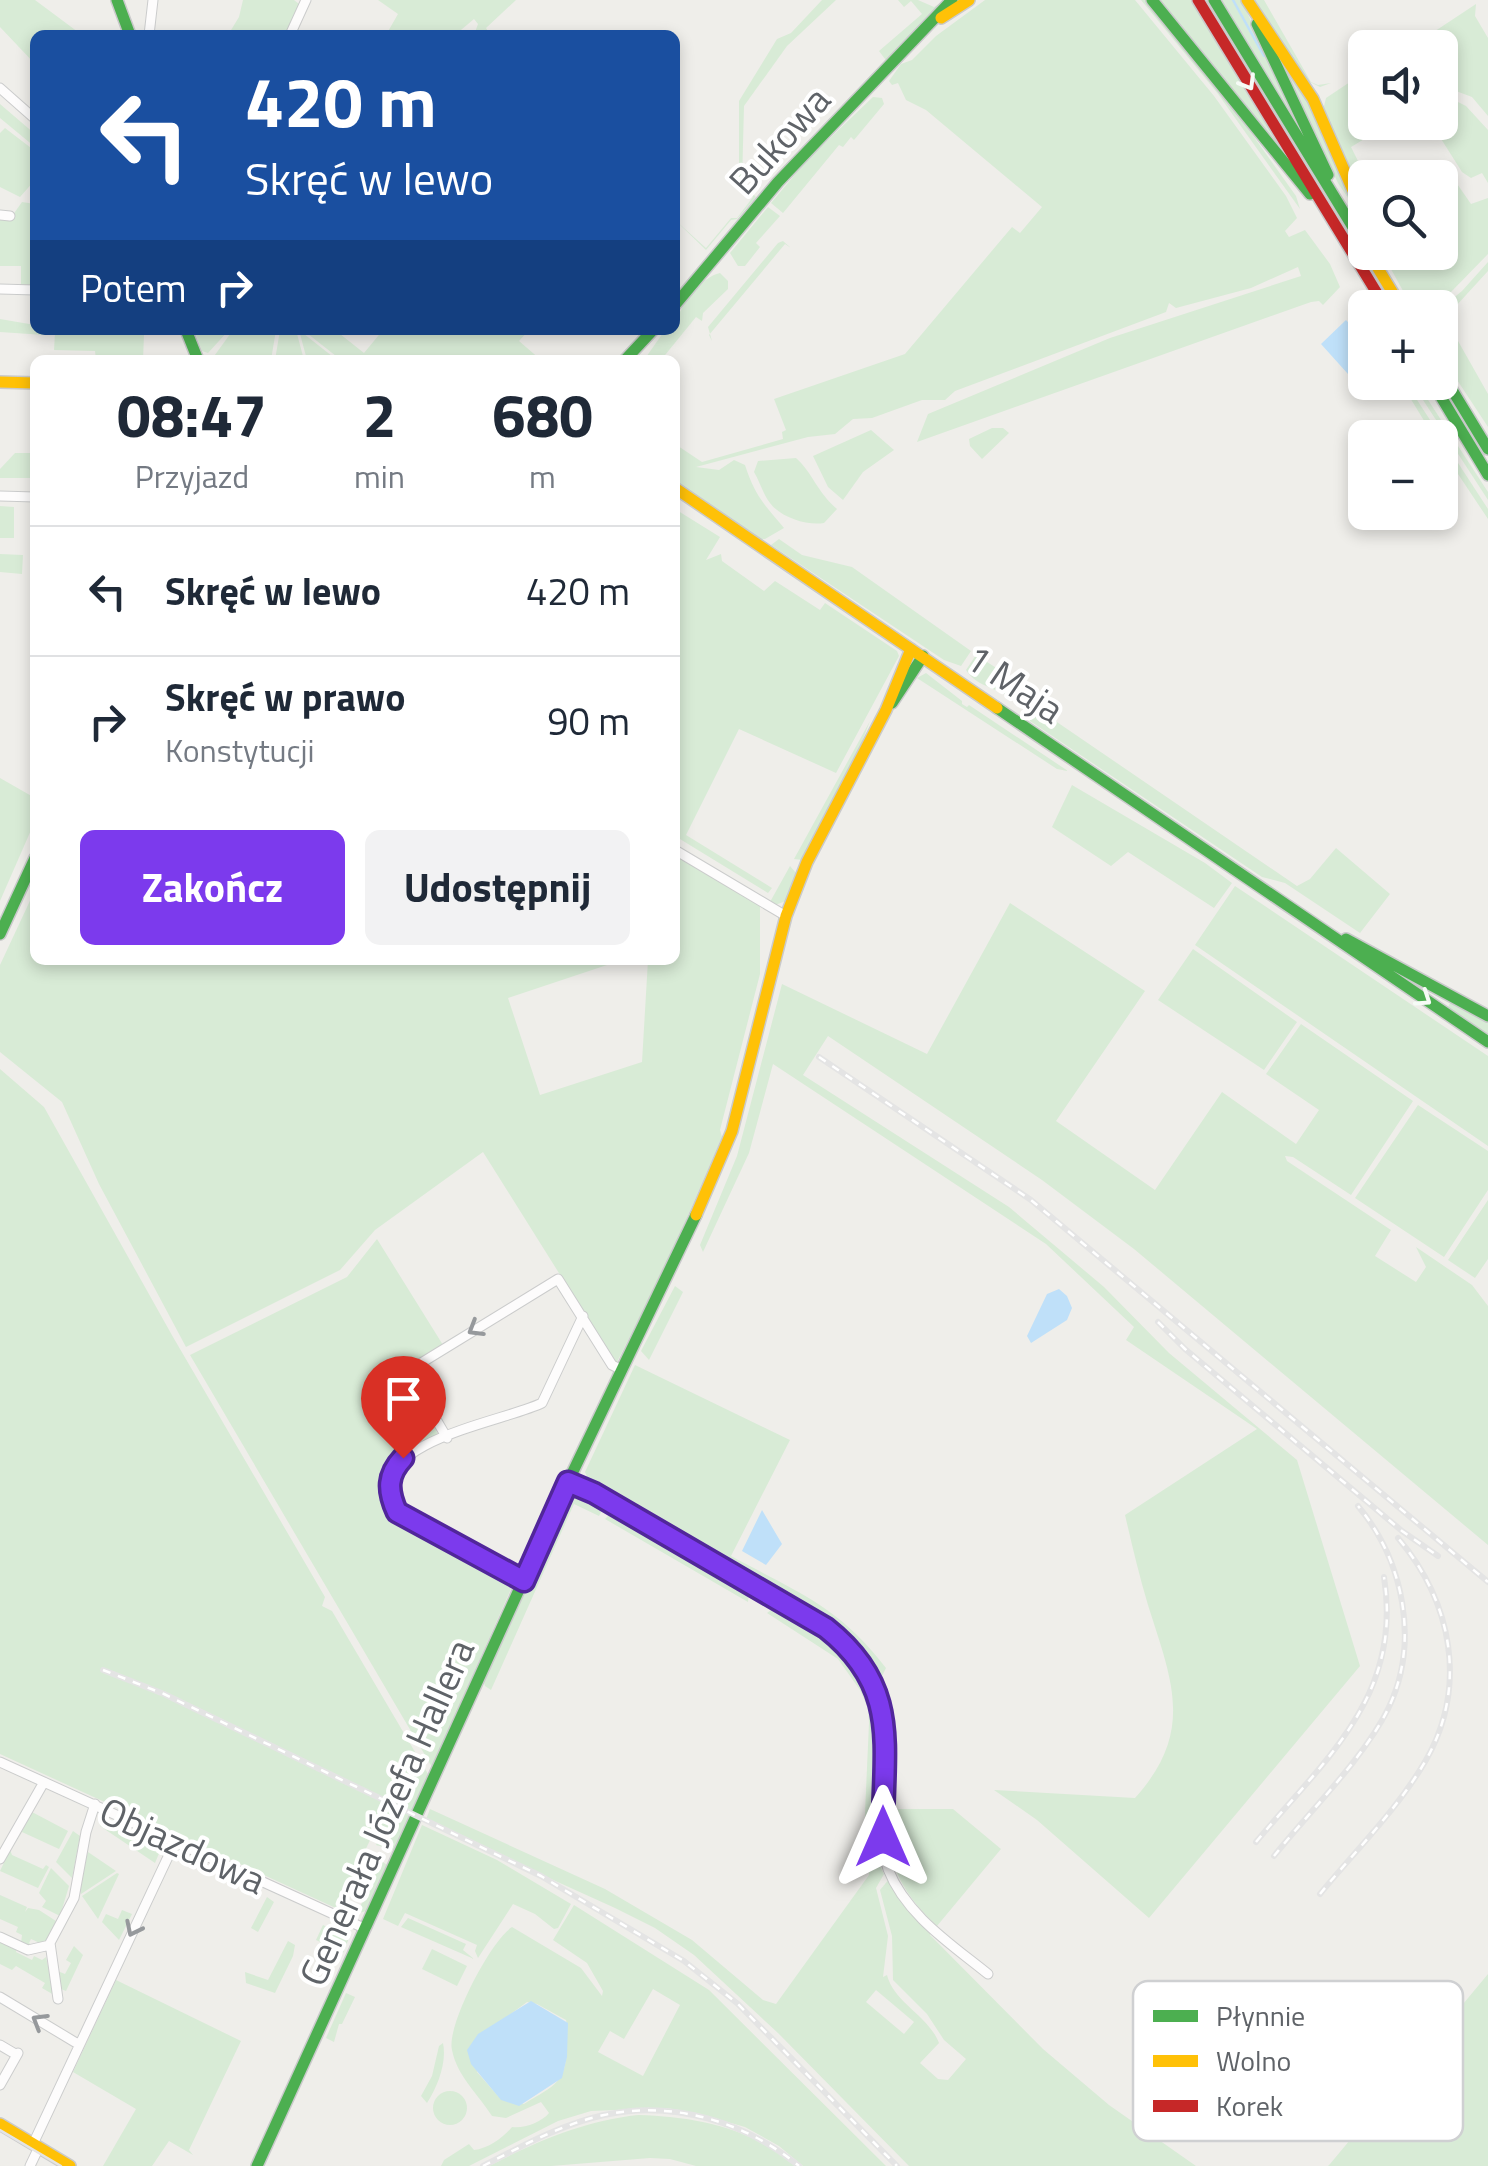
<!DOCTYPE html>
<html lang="pl">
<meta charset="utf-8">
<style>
body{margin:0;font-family:"Titillium Web",sans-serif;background:#f2f2f3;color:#1f2937;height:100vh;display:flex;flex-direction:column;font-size:38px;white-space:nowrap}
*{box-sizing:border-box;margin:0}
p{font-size:32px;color:#747a83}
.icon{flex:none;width:55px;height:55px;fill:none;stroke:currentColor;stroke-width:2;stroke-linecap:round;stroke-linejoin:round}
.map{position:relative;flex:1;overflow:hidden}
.side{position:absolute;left:30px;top:355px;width:650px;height:610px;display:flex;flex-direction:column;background:#fff;border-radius:15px;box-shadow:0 5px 15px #0003}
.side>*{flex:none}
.top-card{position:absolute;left:30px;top:30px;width:650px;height:305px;border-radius:15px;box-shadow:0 5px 15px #0003;background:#1a4fa0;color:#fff;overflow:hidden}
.fabs{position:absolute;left:1348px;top:30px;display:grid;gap:20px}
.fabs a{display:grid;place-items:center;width:110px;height:110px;border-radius:15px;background:#fff;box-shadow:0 5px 15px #0003;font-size:50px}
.pin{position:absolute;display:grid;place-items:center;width:85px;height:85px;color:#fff;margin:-102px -42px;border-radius:50% 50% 50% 0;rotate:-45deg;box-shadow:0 0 10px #0007}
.pin .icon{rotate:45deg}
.me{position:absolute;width:110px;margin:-55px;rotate:0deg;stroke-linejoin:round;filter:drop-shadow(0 0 8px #0008)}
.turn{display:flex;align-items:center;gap:35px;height:210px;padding:0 50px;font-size:45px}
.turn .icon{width:130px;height:130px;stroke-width:2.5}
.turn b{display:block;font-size:70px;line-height:85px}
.then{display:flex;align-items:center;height:95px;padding:0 50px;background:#0003;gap:20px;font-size:38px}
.eta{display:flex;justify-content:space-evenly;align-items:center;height:170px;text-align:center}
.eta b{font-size:60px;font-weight:700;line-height:70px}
.button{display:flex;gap:20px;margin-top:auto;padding:20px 50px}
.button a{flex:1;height:115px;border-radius:15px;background:#7c3aed;color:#fff;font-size:40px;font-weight:700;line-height:115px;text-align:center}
.button a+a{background:#f2f2f3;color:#1f2937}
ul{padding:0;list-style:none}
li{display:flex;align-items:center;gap:30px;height:130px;padding:0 50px;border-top:2px solid #e0e1e3}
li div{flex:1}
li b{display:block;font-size:38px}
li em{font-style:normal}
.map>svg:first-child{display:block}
.green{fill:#d8ebd6;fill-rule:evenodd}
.water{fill:#bfe0f9}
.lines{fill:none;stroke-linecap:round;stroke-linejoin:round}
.stream{stroke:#bfe0f9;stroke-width:2.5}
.street-casing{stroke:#cbcccc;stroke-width:11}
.fast-casing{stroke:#cacacb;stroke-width:14}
.slow-casing{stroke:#cacacb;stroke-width:14}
.jam-casing{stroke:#cacacb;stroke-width:14}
.street{stroke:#fdfcfc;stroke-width:9}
.fast{stroke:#4caf50;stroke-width:11}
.slow{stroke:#ffc107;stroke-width:11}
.jam{stroke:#c62828;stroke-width:11}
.tram{stroke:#e4e4e4;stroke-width:2.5}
.rail-casing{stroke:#e4e4e4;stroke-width:6}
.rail{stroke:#fff;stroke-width:2.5;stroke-dasharray:8;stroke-linecap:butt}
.oneway{stroke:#f6fbf6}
.oneway2{stroke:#96999c}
.route-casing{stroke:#51269a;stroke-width:25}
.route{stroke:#7c3aed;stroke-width:18}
.labels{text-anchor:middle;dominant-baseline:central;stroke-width:8;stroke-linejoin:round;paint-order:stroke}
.street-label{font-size:38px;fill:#5f6368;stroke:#fff}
.key{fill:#fff;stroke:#cfd0d2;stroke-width:2.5}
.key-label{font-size:28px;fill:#5f6368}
</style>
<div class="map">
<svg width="1488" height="2166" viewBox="0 0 1488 2166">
<rect width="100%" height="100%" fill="#efeeea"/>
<path class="green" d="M0,0H35L82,35H35V64L0,27Z
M243,0H294L299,4L285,35H228L239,17Z
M378,0H516L486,28L490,35H474L478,24L474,19L455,35H386L398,14Z
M822,0H836L787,46L744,106L742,183L756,197L737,219L731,220L706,250L675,220L706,248L731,218H737L753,197L739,179V101L777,39L791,33Z
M898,0H918L934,7L945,0L889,60L885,59L879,51L922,14L911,1L904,7Z
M985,0H1135L1214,96L1286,196L1297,218L1285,231L1289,237L1305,230L1330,264L1340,287L1323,305L1319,301L1311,302L917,442L928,414L1110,338L1301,276L1298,267L1251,288L1176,308L1169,303L1166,312L955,391L945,400H922L872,418L853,419L835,434L808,437L696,467L719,470L734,460L745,465C755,496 764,504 784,528L765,539H760L675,482V444L702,462L783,439L782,432L786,430L774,399L905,354L1012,227L1020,233L1042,207L926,110L906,100L898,83L892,85L889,81L901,64L912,60L936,36Z
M1141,0H1147L1222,92L1296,196L1300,209L1218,94Z
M1158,0H1192L1300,176Z
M1203,0H1209L1396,307H1391Z
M1219,0H1241L1319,162Z
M1251,0H1264L1311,82L1318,85L1331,83L1320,87L1306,80Z
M1476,4L1475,16L1488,38V116L1472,97L1440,85V48L1411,47Z
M1275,53C1304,85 1348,165 1354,207L1338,183Z
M1365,72V122L1391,123L1351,147L1366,177L1365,211L1323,110L1326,98Z
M1440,93L1466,106L1488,130V183L1482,173L1471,178L1462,172L1431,123L1440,122Z
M873,97L882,98L884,104L854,140L851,137L843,147L839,145L783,213L771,203L808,159Z
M0,104L35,134V147L0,118Z
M5,128L35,151V180L20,197L0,187V133Z
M1442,162L1471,204L1488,198V254L1450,293L1431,307H1412L1382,253L1440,252V178L1416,177Z
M22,202L35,204V287H21V266H0V220L10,219Z
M768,207L780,216L756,243L760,247L745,266H738L730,253Z
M783,241L791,248L785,244L709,335L712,341L708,327L778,243Z
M1488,262V271L1445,318L1488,394V427L1440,354V309L1462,291Z
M720,273L728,281V289L703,313L702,321L696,317L661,360H644L665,330H675C675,310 702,276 720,273Z
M0,319L35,325V330L46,332L44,335L0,332Z
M194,330H229L208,353L202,351Z
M233,330H276L271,360L212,359Z
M280,330H296L304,360H275Z
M299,330L337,360H307Z
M303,330H335L364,353L383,330H529L519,341L541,360H341Z
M55,333L144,335L143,360H96L95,351L54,350Z
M1401,383H1406L1488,509V519L1440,447V438L1434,437Z
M1412,383H1417L1488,492V500Z
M992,428H1003L1009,433L982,459L970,446L969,439Z
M871,430L894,450L863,472L843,500L828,487L813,456Z
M15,453H31L30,478H0V469Z
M796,458C812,472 817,492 837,509L824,523C807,526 780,517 770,503C763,494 760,482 754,472L758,461Z
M0,506L14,507V538H0Z
M675,509L720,537L706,560L721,554L722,561L764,591L775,581L820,610L825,603L897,651L899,656L836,773L739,729L686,835L772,888L768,893L675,836Z
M779,539L802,555L852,567L971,651L961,666L944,660L771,545Z
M0,554L23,555L22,574L0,572Z
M976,655L1042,697L1056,710L1051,718L1297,886L1310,879L1336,848L1390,894L1360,933L1285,883L1262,877L1030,721L1028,710L1031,707L1022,700L1020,702C1002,689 977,688 966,670Z
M926,673L962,701V704L967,707L969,705L1068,771L1057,769L917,678Z
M870,721L855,760L803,860L794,859Z
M0,778L35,798V821L0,901Z
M1072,785L1205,863L1232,883L1214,908L1128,852L1111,866L1052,827Z
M675,856L760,905V974L720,1130L722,1137L671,1255L616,1364L483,1152L375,1230L340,1270L186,1347L99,1184L62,1102L0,1052V965L35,890V960H609L610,964L508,998L540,1095L642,1062L648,960H675Z
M790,866L796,873L786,901L775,905L770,902Z
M1235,886L1488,1056V1146L1195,945Z
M1010,903L1145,991L1056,1121L1155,1190L1222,1092L1296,1144L1319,1110L1266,1074L1301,1024L1413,1101L1351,1195L1293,1157L1285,1156L1287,1161L1391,1230L1375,1256L1416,1282L1426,1267L1416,1247L1472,1285L1488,1306V1545L1134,1249L1042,1180L828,1036L803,1075L1009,1207L1104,1287L1169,1353L1297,1460L1360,1666L1149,1918L1037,1820L994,1790L1135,1798C1195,1731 1172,1681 1148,1605C1139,1575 1132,1545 1125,1515L1257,1429L1126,1340L1134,1327L1046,1244L773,1064L749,1153L703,1252L700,1245L737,1156L782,984L927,1054Z
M1193,949L1297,1022L1264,1070L1158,1000Z
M1451,1001L1488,1021V1037L1447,1009Z
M0,1069L44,1107L173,1337L325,1597L322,1606L332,1611L428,1774L394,1850L376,1845L380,1837L373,1834L347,1888L352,1891L340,1910L0,1754Z
M1418,1105L1488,1151V1190L1444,1257L1355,1198Z
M1488,1200V1259L1475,1278L1448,1260Z
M377,1239L443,1345L409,1369L438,1435C430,1442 419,1444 410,1450C383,1464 384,1488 394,1513L515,1580L432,1767L190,1355L347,1277Z
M675,1286L683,1292L649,1360L641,1351Z
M635,1365L790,1440L731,1556C797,1592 839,1606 886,1668L881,1678L863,1647L826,1617L588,1479L585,1472Z
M579,1495L599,1505L602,1510L599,1516L574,1504L491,1690L485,1686L483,1680L562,1504L568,1497Z
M610,1514L749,1591L748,1602L605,1519Z
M775,1607L819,1630L847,1654L869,1687L875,1709L878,1862L884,1874L876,1888L888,1936L883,1977L887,1975C894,2003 928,2015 939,2043L920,2063L938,2079L948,2080L966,2059L944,2040L927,2014L893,1980L892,1936L880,1890L890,1878L931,1930L930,1935L1043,2049L1109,2105L1196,2166H909L778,2033L694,1955L655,1928L615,1908L425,1822L430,1809L605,1889L692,1940L763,2000L776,2004L869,1875L865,1813L869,1723L868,1708L860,1690L838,1659L767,1613ZM876,1990L914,2022L904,2034L866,2002Z
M894,1809H953L1001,1849L937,1926C904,1896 878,1854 894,1809Z
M32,1812L68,1831L59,1849L22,1832L15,1845Z
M99,1815L163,1844L155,1863L100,1826Z
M422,1825L497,1860L571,1904L558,1928L554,1929L535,1914L513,1904L478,1958L475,1951L477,1945L405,1913L398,1926L383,1919Z
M73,1831L80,1836L72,1878L56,1862Z
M10,1850L12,1855L43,1869L46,1865L49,1867L38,1888L0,1871Z
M88,1852L116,1871L81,1894L79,1885Z
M376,1857L387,1865L366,1911L359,1913L356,1907H360L381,1862Z
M51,1868L69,1886L60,1916L42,1907L46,1901L39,1893Z
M117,1873L119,1874L98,1919L82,1896Z
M0,1895L27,1907L25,1912L28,1908L39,1910L56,1921L49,1941L42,1944L31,1939L29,1943L33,1946L21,1943L22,1935L16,1932L18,1927L0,1919Z
M267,1897L274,1902L258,1932L251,1928Z
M574,1905L709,1990L886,2166H803L779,2146L745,2127L696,2113L666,2108L591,2111L558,2121L469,2166H441L444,2160L469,2144L474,2150C488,2149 504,2137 512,2127C523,2129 542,2122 549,2113L541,2102L506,2118L492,2116C478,2094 457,2076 452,2050C446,2026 491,1940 512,1927L581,1968L602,1996L603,1991L587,1963L553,1940ZM653,1989L680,2005L643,2076L598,2052L610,2031L624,2039ZM527,2002L537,2004L566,2020C568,2028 566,2034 567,2043C567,2083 555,2085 524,2104L498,2096L477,2072L493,2027Z
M122,1910L132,1914L119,1940L102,1922L106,1914L118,1919Z
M408,1918L466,1944L463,1950L474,1959L401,1927Z
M323,1925L349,1938L343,1953L316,1940Z
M288,1941L295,1945L293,1956L275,1993L246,1983L245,1972L268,1980Z
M0,1942L17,1948L16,1952L32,1960L34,1956L42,1960L46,1957L54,1995L42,1988L45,1983L16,1966L12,1970L0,1964Z
M74,1946L83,1955L66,1991L61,1989L55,1970L65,1974L71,1963L66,1960Z
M432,1949L467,1966L457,1986L422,1969Z
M1488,1974V2166H1328L1330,2164Z
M116,1980L241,2041L189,2150L193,2155L169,2141L152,2166H103L136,2109L73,2072Z
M346,1993L355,1997L342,2024H339L334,2042L326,2038Z
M443,2043C447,2062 438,2086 427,2103L421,2096L432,2076L439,2046Z
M433 2108a17 17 0 1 1 34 0a17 17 0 1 1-34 0Z
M638,2115C698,2117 748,2127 797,2166H696L670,2159L650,2158L551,2166H489C537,2141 584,2121 638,2115Z"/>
<path class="water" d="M1346,320L1365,340V378L1357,384L1321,344Z
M1059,1289L1067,1296L1072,1308L1067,1320L1031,1343L1027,1336L1047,1294Z
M762,1510L782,1544L766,1565L742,1551Z
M531,2001L568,2023L567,2057L562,2078L519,2106L501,2100L471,2064L467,2050L478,2034Z"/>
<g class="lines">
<path class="stream" d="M1233,0L1264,56"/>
<g class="street-casing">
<path id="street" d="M149,35L153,0
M290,35L306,0
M0,88L35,119
M0,215L10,216
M0,289L35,290
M0,496L35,497
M675,850L786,916
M447,1438L410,1375L413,1368L558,1279L612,1365L622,1370
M568,1482L594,1493L826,1628C898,1685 882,1733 883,1815C883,1833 882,1852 888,1869C906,1915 951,1944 988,1974
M524,1581L404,1518C395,1511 391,1502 390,1491C384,1439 505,1421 542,1403L583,1316
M0,1762L366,1929
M0,1859L44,1782
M0,1937L28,1950L50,1945
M0,1997L78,2044
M58,1999L50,1943L74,1898L86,1832L95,1804
M0,2045L17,2055
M0,2085L18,2053
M33,2144L175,1842
M30,2166L39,2147"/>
</g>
<g class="fast-casing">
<path id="fast" d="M117,0L130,35
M1152,0L1310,194
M1214,0L1365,247
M1257,24L1328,175
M675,305L778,182L952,0
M186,330L198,360
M625,360L653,330
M1440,370L1488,449
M1432,382L1488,475
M892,703L923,656
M997,708L1488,1042
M0,934L35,858
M1346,939L1488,1016
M257,2166L568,1482L696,1215"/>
</g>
<g class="slow-casing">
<path id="slow" d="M1247,0L1313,99L1365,218
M941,18L969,0
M1368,252L1402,308
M0,382L35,383
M675,488L997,708
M696,1215L732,1131L786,916L807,862L886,710L911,649
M0,2124L70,2166"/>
</g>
<g class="jam-casing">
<path id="jam" d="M1198,0L1386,308"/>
</g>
<use href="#street" class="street"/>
<use href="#fast" class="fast"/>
<use href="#slow" class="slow"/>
<use href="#jam" class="jam"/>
<path class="tram" d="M0,2130L61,2166"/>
<g class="rail-casing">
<path id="rail" d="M819,1057L1031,1200L1488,1582
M1158,1322L1185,1349L1402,1531L1438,1556
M103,1670L164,1694L541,1876L684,1961L738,2004L897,2166
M1256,1842C1325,1759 1403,1696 1384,1577
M1274,1856C1309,1812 1364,1758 1388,1709C1420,1643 1404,1561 1358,1506
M1320,1894C1355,1851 1398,1809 1426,1760C1468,1686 1452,1602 1398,1538
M483,2166C522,2146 562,2124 604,2115C673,2100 746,2122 799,2166"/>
</g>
<use href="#rail" class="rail"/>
</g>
<defs><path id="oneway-chevron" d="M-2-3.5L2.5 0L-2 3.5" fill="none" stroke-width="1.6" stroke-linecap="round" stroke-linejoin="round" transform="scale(2.5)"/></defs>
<g class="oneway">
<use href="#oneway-chevron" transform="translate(1248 83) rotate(59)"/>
<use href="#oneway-chevron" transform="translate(1424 999) rotate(34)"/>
</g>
<g class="oneway2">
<use href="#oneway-chevron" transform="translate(475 1329) rotate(149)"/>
<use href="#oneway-chevron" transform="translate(133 1929) rotate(116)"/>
<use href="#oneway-chevron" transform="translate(39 2021) rotate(-149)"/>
</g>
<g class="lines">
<g class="route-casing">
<path id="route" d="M403,1458C387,1475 387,1490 397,1512L524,1581L568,1482L594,1493L826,1628C903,1689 882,1749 883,1837"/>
</g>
<use href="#route" class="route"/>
</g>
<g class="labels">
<g class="street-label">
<text transform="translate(779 140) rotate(-48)">Bukowa</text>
<text transform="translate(1015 683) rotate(34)">1 Maja</text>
<text transform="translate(386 1812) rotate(-66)">Generała Józefa Hallera</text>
<text transform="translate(183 1845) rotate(25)">Objazdowa</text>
</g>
</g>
<rect x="1133" y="1981" width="330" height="160" rx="15" class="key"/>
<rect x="1153" y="2010" width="45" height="12" fill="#4caf50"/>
<rect x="1153" y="2055" width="45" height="12" fill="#ffc107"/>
<rect x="1153" y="2100" width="45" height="12" fill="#c62828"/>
<g class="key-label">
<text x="1216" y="2026">Płynnie</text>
<text x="1216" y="2071">Wolno</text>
<text x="1216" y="2116">Korek</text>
</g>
</svg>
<div class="fabs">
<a><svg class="icon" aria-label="sound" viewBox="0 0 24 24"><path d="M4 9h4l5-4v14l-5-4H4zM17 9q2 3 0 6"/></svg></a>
<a><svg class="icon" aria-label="search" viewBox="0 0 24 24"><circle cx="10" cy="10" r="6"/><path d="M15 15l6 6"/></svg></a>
<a>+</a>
<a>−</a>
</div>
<div class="pin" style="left:403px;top:1458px;background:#d93025"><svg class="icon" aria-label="arrive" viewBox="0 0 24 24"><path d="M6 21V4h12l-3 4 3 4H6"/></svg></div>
<svg class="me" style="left:883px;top:1837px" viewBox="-20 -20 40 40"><path d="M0-17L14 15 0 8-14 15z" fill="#7c3aed" stroke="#fff" stroke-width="4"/></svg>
<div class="top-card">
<div class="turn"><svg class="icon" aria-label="left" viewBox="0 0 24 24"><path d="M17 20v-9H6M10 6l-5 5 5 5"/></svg><div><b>420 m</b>Skręć w lewo</div></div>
<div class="then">Potem<svg class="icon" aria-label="right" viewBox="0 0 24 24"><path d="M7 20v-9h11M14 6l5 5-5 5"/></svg></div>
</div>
<section class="side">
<div class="eta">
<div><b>08:47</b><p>Przyjazd</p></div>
<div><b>2</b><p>min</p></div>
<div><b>680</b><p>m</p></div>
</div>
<ul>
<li><svg class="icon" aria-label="left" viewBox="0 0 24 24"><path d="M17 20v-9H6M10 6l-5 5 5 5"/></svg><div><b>Skręć w lewo</b></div><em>420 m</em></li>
<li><svg class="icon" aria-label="right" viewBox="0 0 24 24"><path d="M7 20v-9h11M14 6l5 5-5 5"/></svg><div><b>Skręć w prawo</b><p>Konstytucji</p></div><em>90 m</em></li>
</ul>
<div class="button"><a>Zakończ</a><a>Udostępnij</a></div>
</section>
</div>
